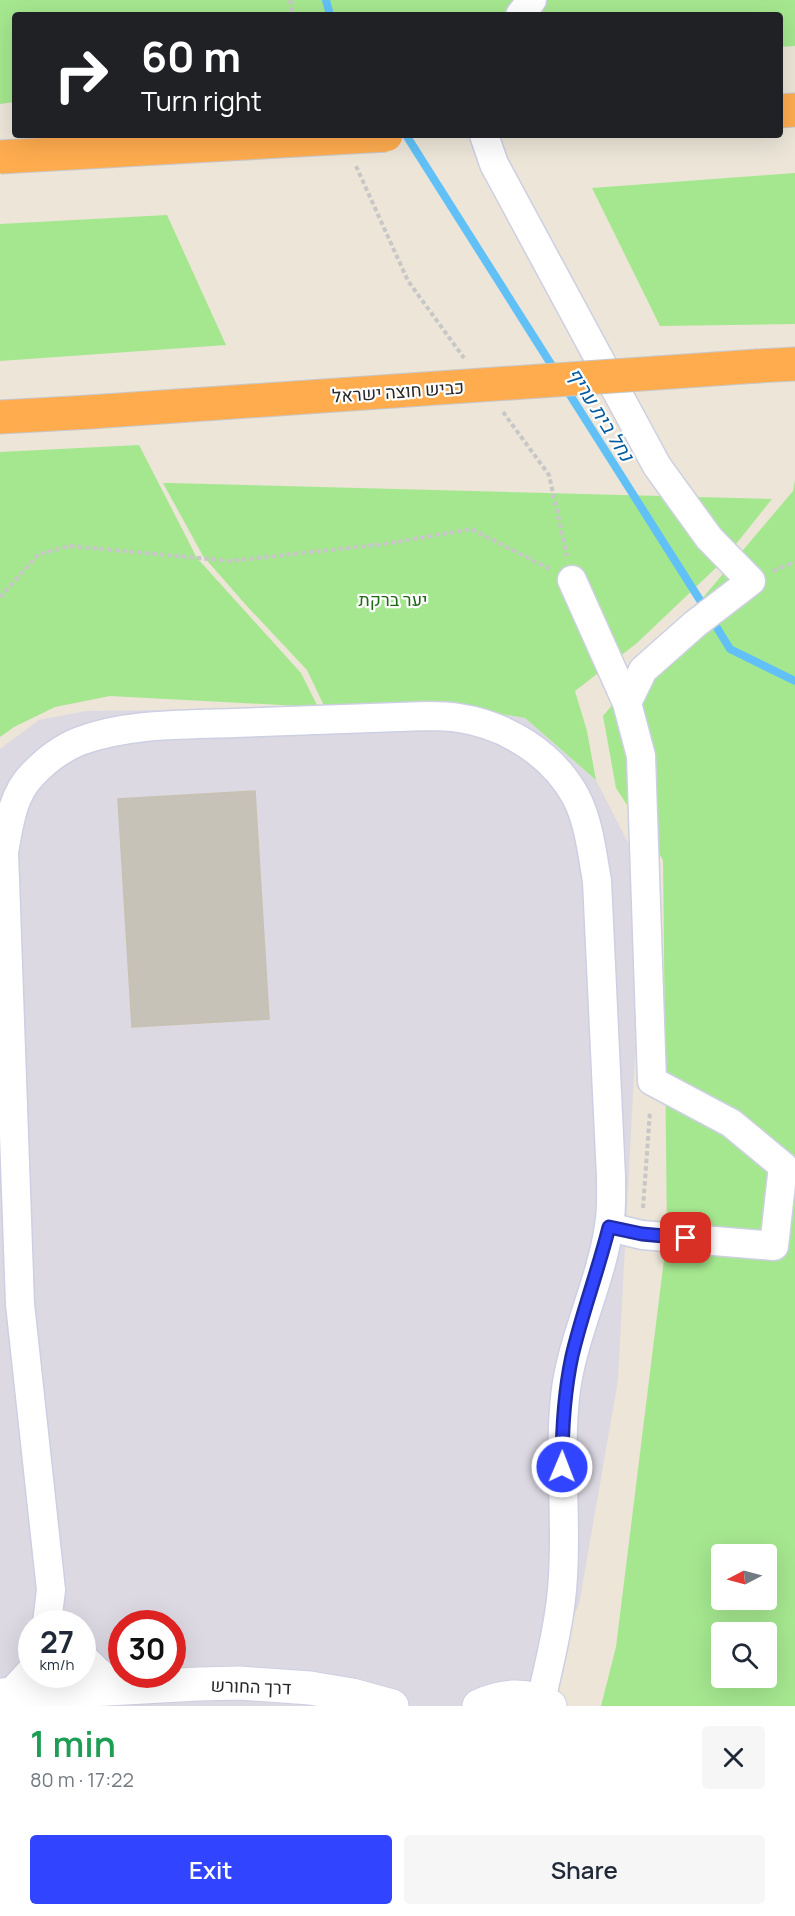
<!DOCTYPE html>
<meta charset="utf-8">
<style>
body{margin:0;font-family:Manrope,Heebo,sans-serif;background:#f6f6f7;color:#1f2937;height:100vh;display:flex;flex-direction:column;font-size:22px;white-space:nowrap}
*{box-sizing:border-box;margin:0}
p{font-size:20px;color:#747a83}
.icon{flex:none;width:33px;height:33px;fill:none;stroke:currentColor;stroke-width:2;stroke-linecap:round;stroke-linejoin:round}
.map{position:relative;height:1706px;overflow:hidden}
.details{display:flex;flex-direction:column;background:#fff;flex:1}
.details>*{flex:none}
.banner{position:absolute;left:12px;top:12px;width:771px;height:126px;border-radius:6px;box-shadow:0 6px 24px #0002;background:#202124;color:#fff;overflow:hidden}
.needle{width:39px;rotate:264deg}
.buttons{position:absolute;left:711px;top:1544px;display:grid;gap:12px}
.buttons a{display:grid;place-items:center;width:66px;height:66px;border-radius:6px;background:#fff;box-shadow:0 6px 24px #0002;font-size:30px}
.speed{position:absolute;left:18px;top:1610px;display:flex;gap:12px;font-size:30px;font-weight:700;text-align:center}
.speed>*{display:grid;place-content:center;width:78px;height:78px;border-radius:50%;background:#fff;box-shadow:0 6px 24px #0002;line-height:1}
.speed small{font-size:15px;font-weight:400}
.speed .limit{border:9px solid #d22;background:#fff;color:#111}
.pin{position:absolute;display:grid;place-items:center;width:51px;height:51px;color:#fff;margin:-26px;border-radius:12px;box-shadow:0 3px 9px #0006}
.me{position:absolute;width:66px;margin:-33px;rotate:1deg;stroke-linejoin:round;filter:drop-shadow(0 0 4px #0008)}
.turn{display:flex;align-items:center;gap:21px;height:126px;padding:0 30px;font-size:27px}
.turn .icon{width:78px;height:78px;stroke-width:2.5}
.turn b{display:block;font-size:42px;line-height:51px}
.round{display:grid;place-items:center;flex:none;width:63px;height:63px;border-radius:6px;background:#f6f6f7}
.headline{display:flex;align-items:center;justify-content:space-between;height:102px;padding:0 30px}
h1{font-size:36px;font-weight:600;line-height:45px;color:#1e9e55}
.cta{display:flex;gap:12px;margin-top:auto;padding:12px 30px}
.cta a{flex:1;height:69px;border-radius:6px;background:#3144ff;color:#fff;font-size:24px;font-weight:600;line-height:69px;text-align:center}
.cta a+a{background:#f6f6f7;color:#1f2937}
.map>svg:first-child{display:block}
.industrial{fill:#ddd9e3;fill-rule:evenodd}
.green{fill:#a5e78f;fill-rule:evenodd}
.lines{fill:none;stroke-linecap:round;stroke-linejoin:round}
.stream{stroke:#61c1f7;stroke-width:8}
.building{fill:#c7c2b8;stroke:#c7c1b2;stroke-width:1.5}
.minor-casing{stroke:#cdcfe2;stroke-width:31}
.tertiary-casing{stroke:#cdcfe2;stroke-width:35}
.motorway-casing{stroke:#c7c7c7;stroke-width:35}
.path{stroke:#c7c7c7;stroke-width:4;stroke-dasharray:4.5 3;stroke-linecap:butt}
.minor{stroke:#fff;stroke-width:28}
.tertiary{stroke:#fff;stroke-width:33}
.motorway{stroke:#ffac4f;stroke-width:33}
.motorway-bridge-casing{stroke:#c7c7c7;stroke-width:35;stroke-linecap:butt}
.motorway-bridge{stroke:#ffac4f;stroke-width:33}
.route-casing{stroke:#202ca6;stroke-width:15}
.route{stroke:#3144ff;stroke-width:10}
.labels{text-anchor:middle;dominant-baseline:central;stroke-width:4.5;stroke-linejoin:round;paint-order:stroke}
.street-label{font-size:18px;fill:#282828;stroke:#fff}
.park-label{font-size:18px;fill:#1d6914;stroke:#fff}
.water-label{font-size:20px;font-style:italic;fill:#035ba0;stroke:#fff}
</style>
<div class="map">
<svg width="795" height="1706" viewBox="0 0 795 1706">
<rect width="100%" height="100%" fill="#ece5d8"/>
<path class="industrial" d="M455,706L525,718L596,780L637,860L636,1038L618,1380L579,1605L529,1706H0V749L39,720L86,711ZM32,1623H82V1674H32ZM122,1623H172V1674H122Z"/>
<path class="green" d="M0,0H795V46L780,47V15H15V102L0,104Z
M795,173V324L660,326L592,188Z
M167,215L226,345L0,361V224Z
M139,445L197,558L301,673L318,707L110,696L55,707L14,727L0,737V452Z
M795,480V1706H601L616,1647L667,1235L663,860L616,788L603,716L793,491ZM722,1554H766V1599H722ZM722,1632H766V1677H722Z
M163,483H169L772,499L720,564L637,643L575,691L587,731L596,780L525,718L455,706L328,714L307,670L246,605L203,556Z"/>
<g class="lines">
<path class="stream" d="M326,0L330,15
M406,135L556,372
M565,387L705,608
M711,618L730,649L795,681"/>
</g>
<path class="building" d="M255,791L269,1019L132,1027L118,799Z"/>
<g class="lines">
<g class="minor-casing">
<path id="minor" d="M520,15L532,0
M484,135L494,164L657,466L709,538L751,581L695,624L643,670L627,703
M572,580L627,703L641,756L652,1081L731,1123L783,1166L774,1246L642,1235L609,1227
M47,1623L51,1590L20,1304L4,852C9,826 12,795 32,775C45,761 62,748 80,741C128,723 184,725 234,723C298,721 362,718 427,716C437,716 448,716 459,718C506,725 553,754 576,797C589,822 592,853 597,881L611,1177C611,1193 612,1210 609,1226C601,1282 574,1333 566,1389C558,1451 567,1513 563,1576C561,1618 550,1660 541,1701
M82,1656L96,1670L118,1688
M10,1694L32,1670"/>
</g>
<g class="tertiary-casing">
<path id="tertiary" d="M0,1695L198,1684L239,1683L310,1688L352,1695L392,1706
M479,1706C502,1695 527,1693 550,1706"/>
</g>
<g class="motorway-casing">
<path id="motorway" d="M780,111L795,110
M758,366L795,364
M0,417L90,412"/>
</g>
<path class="path" d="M290,0L293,15
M356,166L408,281L464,358
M503,412L549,475L567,556
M773,571L795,562
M0,597L39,554L70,546L230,561L385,544L471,529L550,569
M643,1208L650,1111"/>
<use href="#minor" class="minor"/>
<use href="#tertiary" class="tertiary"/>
<use href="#motorway" class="motorway"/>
<g class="motorway-bridge-casing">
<path id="motorway-bridge" d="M0,157L386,135
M90,412L758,366"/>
</g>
<use href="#motorway-bridge" class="motorway-bridge"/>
</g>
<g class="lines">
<g class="route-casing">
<path id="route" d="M562,1467C562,1430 564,1393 572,1356C582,1313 598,1271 609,1227L642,1234L686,1238"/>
</g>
<use href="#route" class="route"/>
</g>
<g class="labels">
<g class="street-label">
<text transform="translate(398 391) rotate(-4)">כביש חוצה ישראל</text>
<text transform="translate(251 1686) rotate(2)">דרך החורש</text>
</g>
<g class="park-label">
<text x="393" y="599">יער ברקת</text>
</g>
<g class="water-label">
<text transform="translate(601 414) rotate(58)">נחל בית עריף</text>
</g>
</g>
</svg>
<div class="buttons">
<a><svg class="needle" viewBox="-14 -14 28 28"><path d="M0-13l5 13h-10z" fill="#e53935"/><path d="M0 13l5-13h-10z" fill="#747a83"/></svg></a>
<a><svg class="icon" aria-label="search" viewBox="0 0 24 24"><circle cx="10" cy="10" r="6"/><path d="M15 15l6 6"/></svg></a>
</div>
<div class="speed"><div>27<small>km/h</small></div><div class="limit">30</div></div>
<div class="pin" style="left:686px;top:1238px;background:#d93025"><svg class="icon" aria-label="arrive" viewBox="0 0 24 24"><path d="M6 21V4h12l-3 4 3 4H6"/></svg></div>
<svg class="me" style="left:562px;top:1467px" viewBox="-20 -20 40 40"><circle r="17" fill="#3144ff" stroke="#fff" stroke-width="3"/><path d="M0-11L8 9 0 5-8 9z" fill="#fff"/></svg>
<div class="banner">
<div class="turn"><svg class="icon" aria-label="right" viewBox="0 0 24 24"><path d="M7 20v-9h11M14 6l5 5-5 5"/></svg><div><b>60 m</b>Turn right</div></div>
</div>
</div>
<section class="details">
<div class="headline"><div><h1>1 min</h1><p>80 m · 17:22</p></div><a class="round"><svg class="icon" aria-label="close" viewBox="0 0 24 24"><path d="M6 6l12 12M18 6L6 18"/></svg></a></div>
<div class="cta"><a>Exit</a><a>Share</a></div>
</section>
